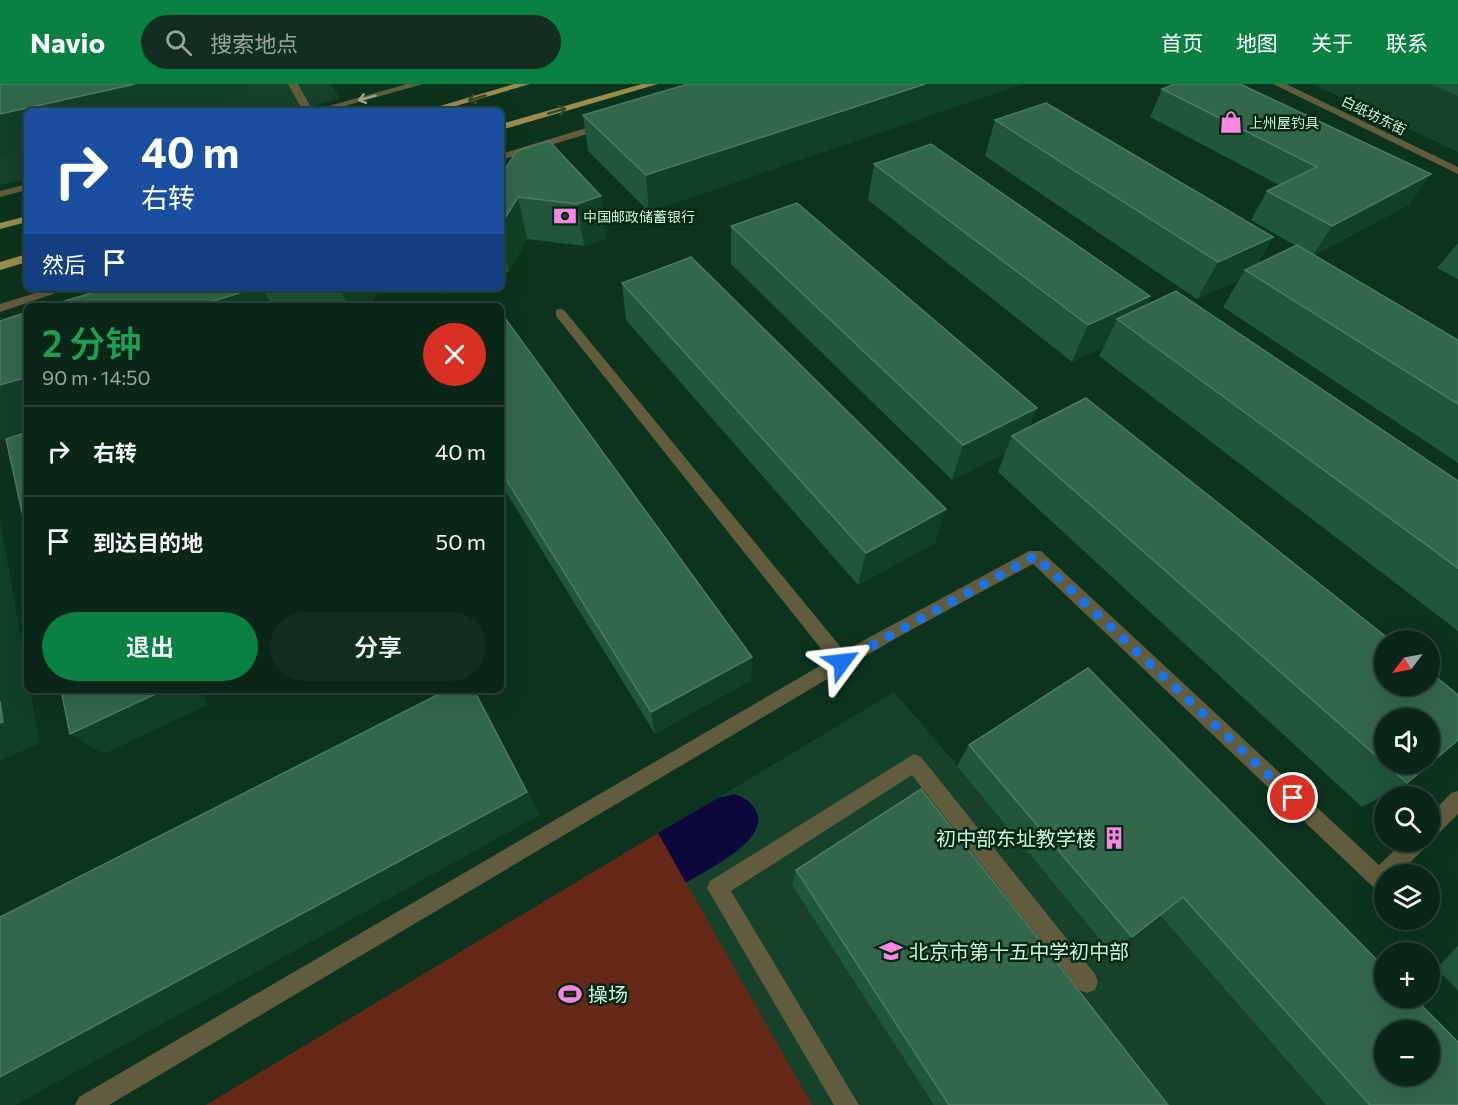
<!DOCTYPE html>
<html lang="zh">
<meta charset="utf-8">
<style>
body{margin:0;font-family:Commissioner,"Noto Sans SC",sans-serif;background:#122e1f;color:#f1f3f6;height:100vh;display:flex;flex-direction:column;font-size:22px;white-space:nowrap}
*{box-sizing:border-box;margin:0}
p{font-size:20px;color:#99a5a1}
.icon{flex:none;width:33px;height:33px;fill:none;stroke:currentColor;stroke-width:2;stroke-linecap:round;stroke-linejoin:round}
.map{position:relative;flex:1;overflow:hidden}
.side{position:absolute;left:24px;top:219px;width:480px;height:390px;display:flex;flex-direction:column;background:#092616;border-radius:9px;box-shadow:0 6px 24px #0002,0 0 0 2px #294335}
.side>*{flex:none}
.guide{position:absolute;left:24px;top:24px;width:480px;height:183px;border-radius:9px;box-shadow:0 6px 24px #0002,0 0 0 2px #294335;background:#1a4fa0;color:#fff;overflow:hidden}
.needle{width:39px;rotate:238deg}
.fabs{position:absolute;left:1374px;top:546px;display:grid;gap:12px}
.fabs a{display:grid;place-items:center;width:66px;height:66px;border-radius:50%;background:#092616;box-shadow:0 6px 24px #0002,0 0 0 2px #294335;font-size:30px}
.pin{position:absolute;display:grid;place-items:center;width:51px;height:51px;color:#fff;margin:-26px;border:3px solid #fff;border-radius:50%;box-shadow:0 2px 6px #0007}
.me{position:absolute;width:66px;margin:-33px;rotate:60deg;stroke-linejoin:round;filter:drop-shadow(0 0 4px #0008)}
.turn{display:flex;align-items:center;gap:21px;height:126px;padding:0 18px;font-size:27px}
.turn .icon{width:78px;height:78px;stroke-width:2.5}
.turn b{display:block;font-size:42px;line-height:51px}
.then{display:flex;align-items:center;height:57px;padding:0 18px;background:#0003;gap:12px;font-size:22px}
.round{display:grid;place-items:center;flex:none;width:63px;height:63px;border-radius:32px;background:#122e1f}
.head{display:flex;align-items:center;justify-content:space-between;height:102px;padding:0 18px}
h1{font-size:36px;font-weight:600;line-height:45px;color:#1e9e55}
.cta{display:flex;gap:12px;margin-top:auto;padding:12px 18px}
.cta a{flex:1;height:69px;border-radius:36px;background:#0b8043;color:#fff;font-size:24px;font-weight:600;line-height:69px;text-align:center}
.cta a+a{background:#122e1f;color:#f1f3f6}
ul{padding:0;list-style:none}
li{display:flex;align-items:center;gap:18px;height:90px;padding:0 18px;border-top:2px solid #294335}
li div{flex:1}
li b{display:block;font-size:22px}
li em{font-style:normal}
header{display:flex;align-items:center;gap:36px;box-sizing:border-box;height:84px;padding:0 30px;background:#0b8043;color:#fff}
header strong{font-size:28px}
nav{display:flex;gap:33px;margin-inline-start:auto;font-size:21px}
.search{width:420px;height:54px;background:#122e1f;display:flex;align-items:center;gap:15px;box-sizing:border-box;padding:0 21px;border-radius:33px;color:#99a5a1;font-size:22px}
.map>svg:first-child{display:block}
.built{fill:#16412a}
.green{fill:#662918}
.water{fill:#0c083c}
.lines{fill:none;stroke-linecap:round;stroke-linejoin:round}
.path{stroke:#60866f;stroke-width:2;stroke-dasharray:2 3;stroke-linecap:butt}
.minor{fill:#625c3f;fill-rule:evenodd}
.tertiary{fill:#625c3f;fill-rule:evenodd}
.primary{fill:#9a8b4f;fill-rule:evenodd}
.wall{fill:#205639}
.shaded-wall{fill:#104127}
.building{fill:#33674a;stroke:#4b7c61;stroke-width:1.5;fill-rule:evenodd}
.oneway{stroke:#98a78c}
.oneway2{stroke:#374b29}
.route{stroke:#1a73e8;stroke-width:10;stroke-dasharray:0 18}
.labels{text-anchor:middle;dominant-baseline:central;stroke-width:5;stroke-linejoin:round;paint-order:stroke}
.far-street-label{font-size:14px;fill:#cef2da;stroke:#012814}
.far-poi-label{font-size:14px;fill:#cef2da;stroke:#012814;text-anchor:start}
.near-poi-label{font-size:20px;fill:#cef2da;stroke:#012814;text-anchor:start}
</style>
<header>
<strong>Navio</strong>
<div class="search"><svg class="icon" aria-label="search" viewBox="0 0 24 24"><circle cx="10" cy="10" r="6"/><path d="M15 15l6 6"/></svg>搜索地点</div>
<nav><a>首页</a><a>地图</a><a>关于</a><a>联系</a></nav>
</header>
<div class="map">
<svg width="1458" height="1021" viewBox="0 0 1458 1021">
<rect width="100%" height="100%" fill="#0c331e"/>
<path class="built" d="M0,0H331L340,15L292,27H27V95L0,101Z
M1312,0H1458V68Z
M894,608L957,681L1384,946V992H1430L1458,1011V1021H206Z"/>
<path class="green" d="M658,749L812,1021H206Z"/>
<path class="water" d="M734,710C745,714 749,716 755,725C774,755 706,786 686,799L658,749L718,714Z"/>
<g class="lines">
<path class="path" d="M261,27L275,23"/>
<path class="minor" d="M288,0H298L313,27H303Z
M560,225L564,226L844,567L1029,467H1041L1379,781L1403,758H1427L1424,765L1398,790H1384V803L1379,805L1372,802L1033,480L898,553L109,1021H75L79,1013L830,576L556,232V226Z
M914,670L921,673L1095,890L1098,898L1095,906L1087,909L1079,906L912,691L731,807L859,1021H834L707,804L710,797Z
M1458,707V730L1437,751L1430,754V731L1451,709Z"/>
<path class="tertiary" d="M407,0H423L327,27H311Z
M1273,0H1286L1458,83V90Z
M606,38L611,41L610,43L501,76V70Z
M27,100V106L0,113V107Z
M52,204H71L0,228V220Z"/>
<path class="primary" d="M514,0H530L439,27H423Z
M642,0H658L501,46V40Z
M27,132V138L0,145V139Z
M27,170V178L0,186V178Z"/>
</g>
<path class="wall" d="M688,0L649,128L588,67L583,31Z
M1430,0H1458V12Z
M1162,5L1410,120L1314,171L1458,256V379L1223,223L1239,196L1197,215L985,72L995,36L1273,153L1257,180L1296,162L1251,136L1267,107L1279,101L1150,33Z
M549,57L607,154L584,162L527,155L509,188L501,187V91Z
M874,80L1150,212L1146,222L1458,397V547L1099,272L1104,263L1072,278L868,116Z
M731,142L1029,343L1407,699L1362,723L998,388L1005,369L952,396L731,180Z
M1458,159V195L1437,184Z
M622,199L935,459L858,501L626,236Z
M108,204H381L369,222H48Z
M401,204H448L445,210Z
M501,231L752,573L751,596L655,650L501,400Z
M969,661L1458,958V1021H1326L1160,831L1132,853L1108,865L957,682Z
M796,786L1168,1021H934L792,801Z
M1458,862V906L1436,885Z"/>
<path class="shaded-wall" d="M135,0H245L250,13L192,27H27V66L0,73V30Z
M925,0H1023L649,128L646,91Z
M1431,90L1410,120L1313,171L1332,142Z
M601,112L607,154L584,162L577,120Z
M518,113L527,155L509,188L501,158V141Z
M1273,153L1251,189L1245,186L1239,196L1197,215L1218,178Z
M255,204H263L272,222H198Z
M340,204H381L369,222H348Z
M443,204H448L445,210Z
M1150,212L1133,247L1117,235L1104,263L1072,278L1088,241Z
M27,293V346L0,356V301Z
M1037,324L1022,360L1012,352L1005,369L952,396L963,361Z
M946,425L935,459L858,501L866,469Z
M0,436L27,587V606H30L40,659L0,677Z
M752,573L751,596L655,650L651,628Z
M164,606H202L207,621L104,670L70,650Z
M474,606L540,731L16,1021H0V993Z"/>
<path class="building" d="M0,0H135L0,30Z
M688,0H925L646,91L583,31Z
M1174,0H1240L1431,90L1332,142L1267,107L1317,83L1162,5Z
M1046,19L1273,153L1218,178L995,36Z
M549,57L601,112L577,120L518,113L501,141V91L517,67Z
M931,60L1150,212L1088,241L874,80Z
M797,119L1037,324L963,361L731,142Z
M1297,161L1458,256V320L1245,186Z
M691,173L946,425L866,469L622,199Z
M108,204H255L198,222H48Z
M1176,207L1458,397V484L1117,235Z
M27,228V293L0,301V237Z
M502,230L752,573L651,628L501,387V231Z
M1086,314L1390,556H1384V602H1430V588L1458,611V656L1407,699L1012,352ZM1384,634H1430V680H1384Z
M27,348V451L6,355Z
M1088,584L1384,883V914H1414L1458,958V1021H1370L1183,813L1132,853L969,661ZM1384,946H1430V992H1384Z
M61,606H164L70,650Z
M447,606H474L527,708L0,993V833Z
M0,617L3,638L0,639Z
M921,705L1168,1021H949L796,786Z"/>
<defs><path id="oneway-shaft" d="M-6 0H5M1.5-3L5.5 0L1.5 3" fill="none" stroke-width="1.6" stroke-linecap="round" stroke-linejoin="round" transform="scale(1.5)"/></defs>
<use class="oneway" href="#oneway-shaft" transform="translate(367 14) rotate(165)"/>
<g class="oneway2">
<use href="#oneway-shaft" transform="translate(477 14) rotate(164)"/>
<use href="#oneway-shaft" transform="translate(557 27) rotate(-16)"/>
</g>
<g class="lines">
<path class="route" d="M842,578L1035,472L1293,714"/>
</g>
<defs>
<g id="shop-bare" transform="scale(1.8)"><path d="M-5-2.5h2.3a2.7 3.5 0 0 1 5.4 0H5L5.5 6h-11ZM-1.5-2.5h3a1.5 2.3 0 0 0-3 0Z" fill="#fd86e3" stroke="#012814" stroke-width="2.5" paint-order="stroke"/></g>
<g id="bank-bare" transform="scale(1.8)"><path d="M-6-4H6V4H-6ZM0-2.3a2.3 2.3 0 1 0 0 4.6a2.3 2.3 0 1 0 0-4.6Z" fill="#fd86e3" stroke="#012814" stroke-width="2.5" paint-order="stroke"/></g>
<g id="building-bare" transform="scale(1.8)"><path d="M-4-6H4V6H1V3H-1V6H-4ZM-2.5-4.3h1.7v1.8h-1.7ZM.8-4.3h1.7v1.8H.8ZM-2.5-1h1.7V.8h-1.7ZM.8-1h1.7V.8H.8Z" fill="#fd86e3" stroke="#012814" stroke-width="2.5" paint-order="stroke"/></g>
<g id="school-bare" transform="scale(1.8)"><path d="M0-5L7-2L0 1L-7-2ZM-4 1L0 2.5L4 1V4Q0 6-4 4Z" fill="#fd86e3" stroke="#012814" stroke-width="2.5" paint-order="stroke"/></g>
<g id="stadium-bare" transform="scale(1.8)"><path d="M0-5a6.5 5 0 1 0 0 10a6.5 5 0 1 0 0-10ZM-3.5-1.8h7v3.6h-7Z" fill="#fd86e3" stroke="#012814" stroke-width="2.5" paint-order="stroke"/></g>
</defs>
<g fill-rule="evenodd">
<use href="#shop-bare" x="1231" y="38"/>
<use href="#bank-bare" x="565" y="132"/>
<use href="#building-bare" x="1114" y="754"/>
<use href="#school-bare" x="891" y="867"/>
<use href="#stadium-bare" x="570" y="910"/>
</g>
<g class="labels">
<g class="far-street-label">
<text transform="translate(1374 31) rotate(26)">白纸坊东街</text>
</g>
<g class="far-poi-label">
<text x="1249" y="38">上州屋钓具</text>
<text x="583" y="132">中国邮政储蓄银行</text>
</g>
<g class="near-poi-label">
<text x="1096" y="754" text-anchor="end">初中部东址教学楼</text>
<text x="909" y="867">北京市第十五中学初中部</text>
<text x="588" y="910">操场</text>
</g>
</g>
</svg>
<div class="fabs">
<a><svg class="needle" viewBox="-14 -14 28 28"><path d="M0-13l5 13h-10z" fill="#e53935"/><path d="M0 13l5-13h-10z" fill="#99a5a1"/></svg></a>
<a><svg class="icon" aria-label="sound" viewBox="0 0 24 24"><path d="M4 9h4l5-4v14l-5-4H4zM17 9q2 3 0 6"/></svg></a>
<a><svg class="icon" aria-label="search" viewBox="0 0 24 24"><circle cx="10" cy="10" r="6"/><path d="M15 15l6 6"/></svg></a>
<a><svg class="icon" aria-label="layers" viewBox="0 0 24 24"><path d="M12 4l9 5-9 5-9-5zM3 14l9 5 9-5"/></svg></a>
<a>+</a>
<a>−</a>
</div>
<div class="pin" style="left:1293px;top:714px;background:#d93025"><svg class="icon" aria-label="arrive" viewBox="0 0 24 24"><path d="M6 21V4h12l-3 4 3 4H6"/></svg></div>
<svg class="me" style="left:842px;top:578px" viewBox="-20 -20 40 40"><path d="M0-17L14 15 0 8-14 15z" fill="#1a73e8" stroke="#fff" stroke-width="4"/></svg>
<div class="guide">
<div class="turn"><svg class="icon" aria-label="right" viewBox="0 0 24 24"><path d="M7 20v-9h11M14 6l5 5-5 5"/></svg><div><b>40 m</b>右转</div></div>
<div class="then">然后<svg class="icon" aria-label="arrive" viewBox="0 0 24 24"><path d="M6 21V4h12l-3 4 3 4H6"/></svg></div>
</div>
<section class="side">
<div class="head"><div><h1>2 分钟</h1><p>90 m · 14:50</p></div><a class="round" style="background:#d93025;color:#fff"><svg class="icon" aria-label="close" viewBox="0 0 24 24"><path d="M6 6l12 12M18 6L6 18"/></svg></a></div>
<ul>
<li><svg class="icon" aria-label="right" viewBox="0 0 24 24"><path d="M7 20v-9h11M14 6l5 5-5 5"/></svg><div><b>右转</b></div><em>40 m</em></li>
<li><svg class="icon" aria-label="arrive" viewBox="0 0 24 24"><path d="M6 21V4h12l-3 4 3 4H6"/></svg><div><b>到达目的地</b></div><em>50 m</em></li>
</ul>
<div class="cta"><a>退出</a><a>分享</a></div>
</section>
</div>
